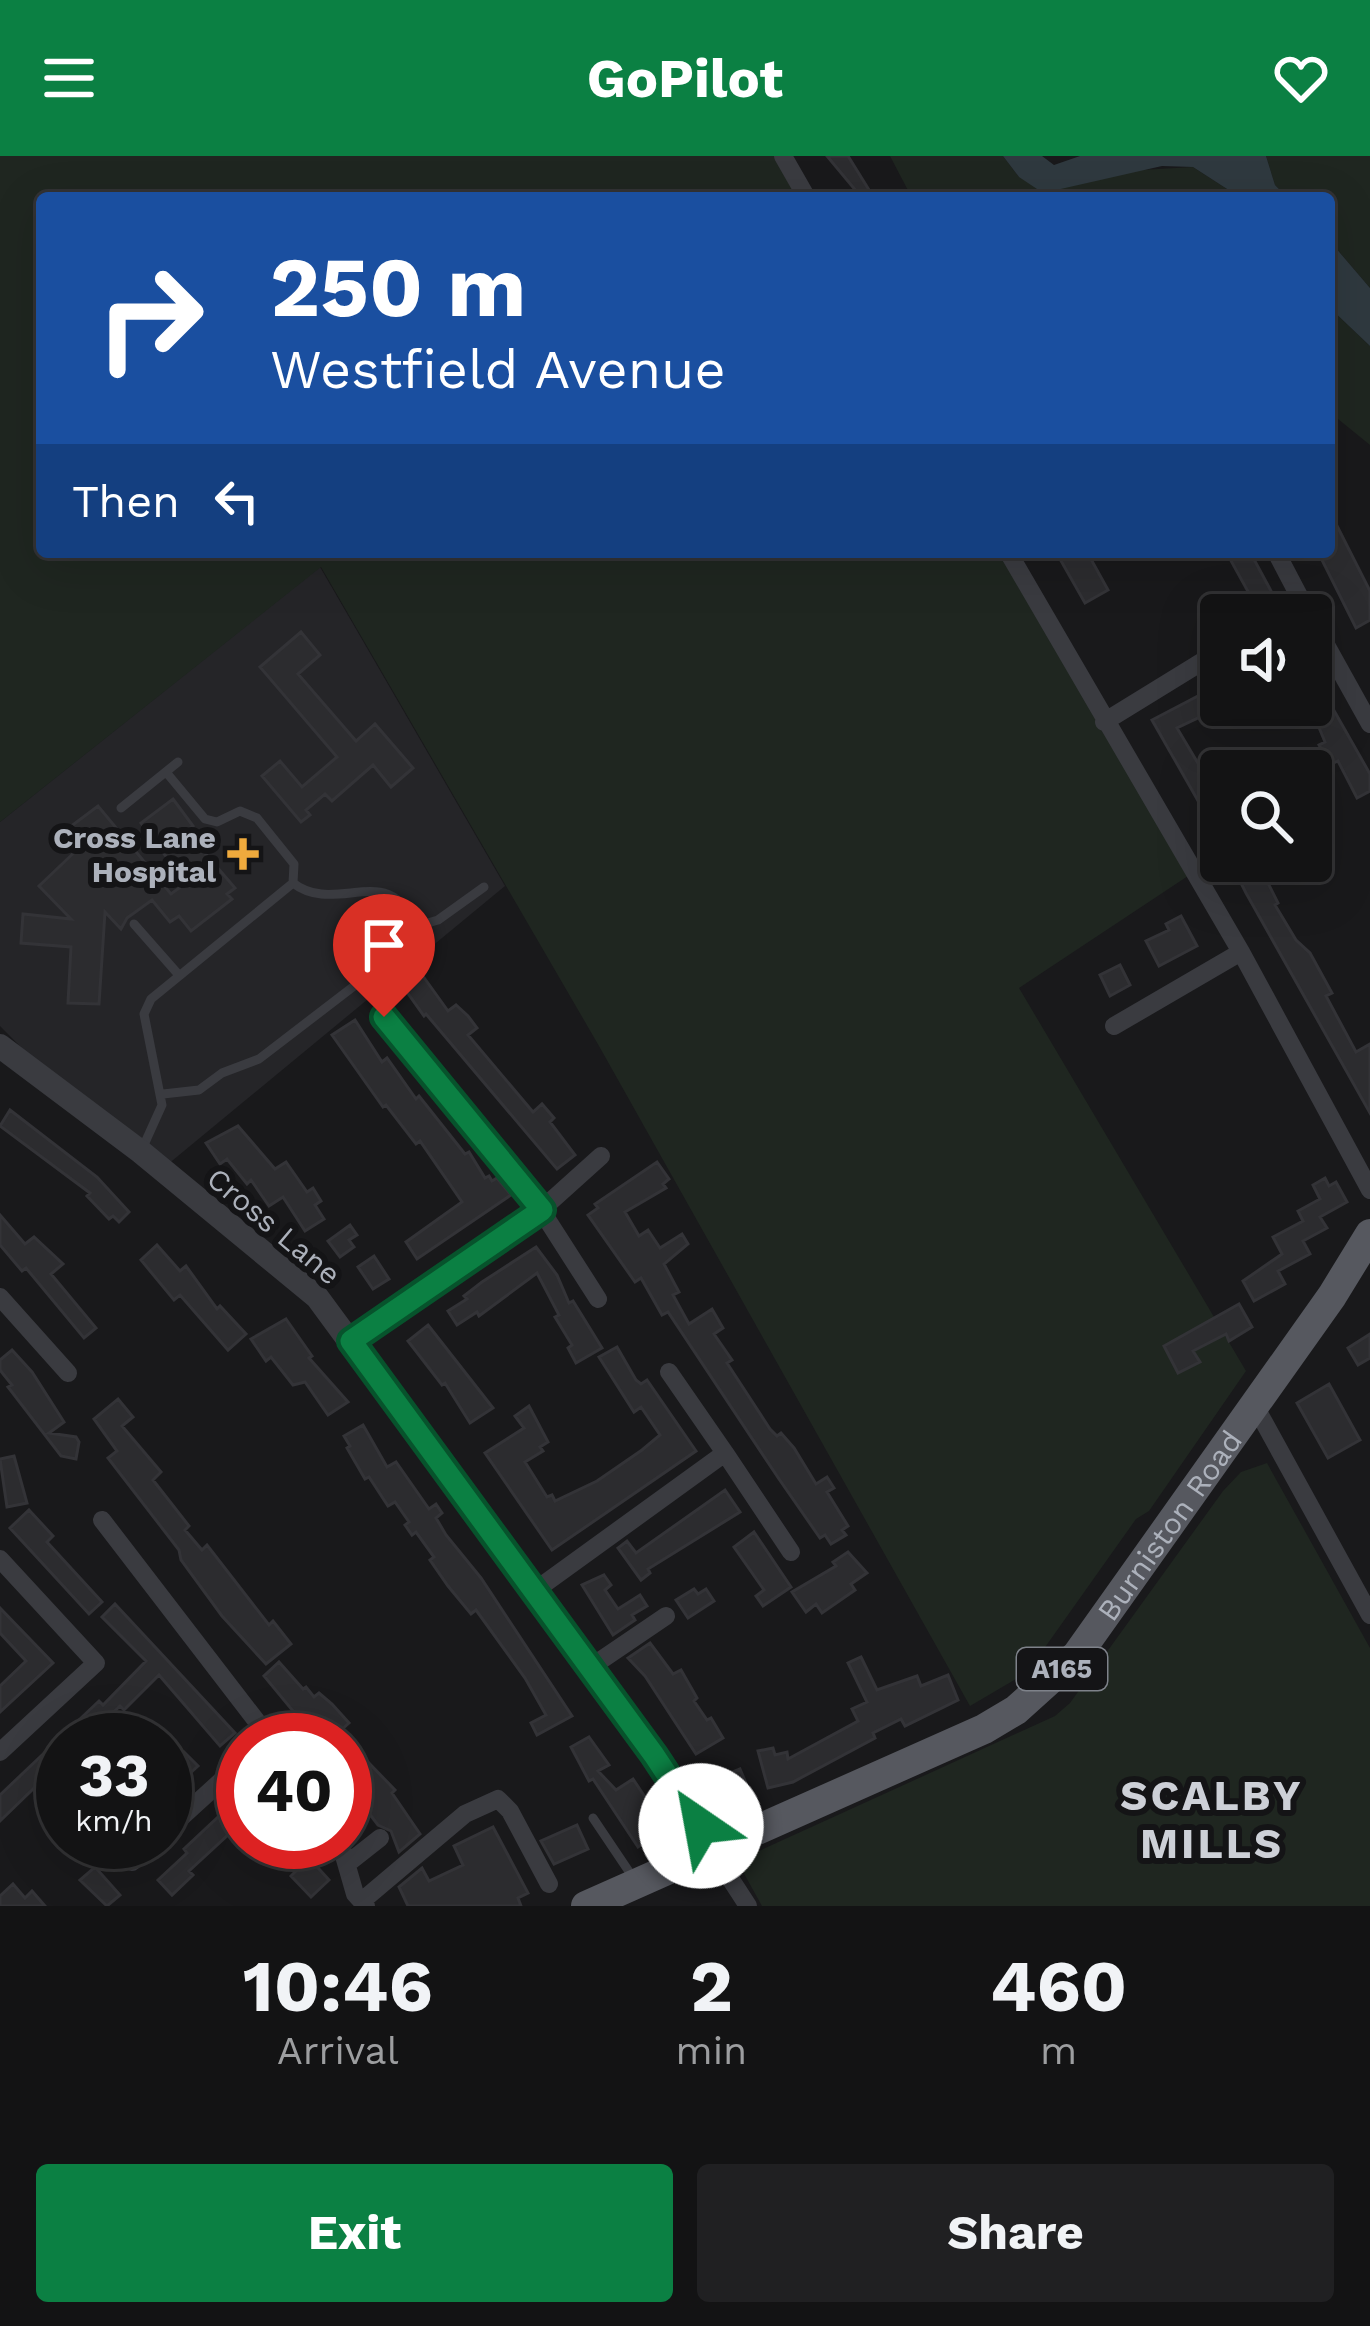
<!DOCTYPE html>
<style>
body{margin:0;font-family:"Work Sans",sans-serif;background:#202022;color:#f1f3f6;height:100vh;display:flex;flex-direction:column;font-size:45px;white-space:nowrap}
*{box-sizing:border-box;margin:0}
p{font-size:39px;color:#9d9ea0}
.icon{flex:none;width:66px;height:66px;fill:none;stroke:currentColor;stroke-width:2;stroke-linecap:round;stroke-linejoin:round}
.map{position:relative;height:1750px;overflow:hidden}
.side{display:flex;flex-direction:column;background:#131314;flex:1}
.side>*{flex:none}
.top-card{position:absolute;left:36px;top:36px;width:1299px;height:366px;border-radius:12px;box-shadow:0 12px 48px #0002,0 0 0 3px #323234;background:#1a4fa0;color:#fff;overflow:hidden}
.buttons{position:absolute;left:1200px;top:438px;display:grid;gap:24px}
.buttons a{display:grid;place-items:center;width:132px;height:132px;border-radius:12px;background:#131314;box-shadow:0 12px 48px #0002,0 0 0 3px #323234;font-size:60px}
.speed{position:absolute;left:36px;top:1557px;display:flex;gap:24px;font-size:60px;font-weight:700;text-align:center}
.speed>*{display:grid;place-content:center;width:156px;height:156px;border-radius:50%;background:#131314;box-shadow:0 12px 48px #0002,0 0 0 3px #323234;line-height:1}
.speed small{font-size:30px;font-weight:400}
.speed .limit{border:18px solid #d22;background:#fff;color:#111}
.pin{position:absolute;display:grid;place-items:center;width:102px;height:102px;color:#fff;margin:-123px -51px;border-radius:50% 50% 50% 0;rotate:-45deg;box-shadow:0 0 12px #0007}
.pin .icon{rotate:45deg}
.me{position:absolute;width:132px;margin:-66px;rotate:327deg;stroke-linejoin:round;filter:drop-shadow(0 0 9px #0008)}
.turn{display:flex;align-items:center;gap:42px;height:252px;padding:0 36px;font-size:54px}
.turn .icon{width:156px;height:156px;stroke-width:2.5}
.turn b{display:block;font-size:84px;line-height:102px}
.then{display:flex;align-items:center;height:114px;padding:0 36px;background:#0003;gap:24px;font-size:45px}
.eta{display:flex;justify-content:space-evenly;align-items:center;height:204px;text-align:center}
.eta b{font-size:72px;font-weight:700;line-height:84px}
.primary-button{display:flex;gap:24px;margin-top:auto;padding:24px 36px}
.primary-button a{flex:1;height:138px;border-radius:12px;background:#0b8043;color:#fff;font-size:48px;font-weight:700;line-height:138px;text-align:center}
.primary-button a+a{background:#202022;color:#f1f3f6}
header{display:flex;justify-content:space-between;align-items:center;height:156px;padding:0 36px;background:#0b8043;color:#fff;font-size:54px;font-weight:700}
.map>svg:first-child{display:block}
.built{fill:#252528}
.green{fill:#1f2620}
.water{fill:#2f393f}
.building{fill:#2c2c2f;stroke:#333337;stroke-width:3}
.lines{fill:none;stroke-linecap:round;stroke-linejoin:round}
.service{stroke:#3a3b40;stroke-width:9}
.minor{stroke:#3a3b40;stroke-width:18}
.tertiary{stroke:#3a3b40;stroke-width:24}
.primary{stroke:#56585f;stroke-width:30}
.route-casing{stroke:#07532c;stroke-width:30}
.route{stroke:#0b8043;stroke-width:21}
.poi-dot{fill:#efaa3d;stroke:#141416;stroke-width:4.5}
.labels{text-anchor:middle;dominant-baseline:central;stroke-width:12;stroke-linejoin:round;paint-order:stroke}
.shield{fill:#141416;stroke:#7e828a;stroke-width:3}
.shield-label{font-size:27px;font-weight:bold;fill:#acb1bb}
.poi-label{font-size:30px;font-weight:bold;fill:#acb1bb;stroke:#141416;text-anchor:end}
.street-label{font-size:30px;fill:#acb1bb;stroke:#141416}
.district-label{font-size:42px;font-weight:bold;letter-spacing:3px;fill:#cdd0d7;stroke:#141416}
</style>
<header><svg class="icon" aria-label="menu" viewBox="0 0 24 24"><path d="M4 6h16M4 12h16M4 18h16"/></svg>GoPilot<svg class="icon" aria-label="heart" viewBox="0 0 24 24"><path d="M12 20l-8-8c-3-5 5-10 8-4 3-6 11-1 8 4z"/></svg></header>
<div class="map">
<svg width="1370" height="1750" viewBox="0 0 1370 1750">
<rect width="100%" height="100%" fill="#19191b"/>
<path class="built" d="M320,411L505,730L161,1014L86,957L0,870V666Z"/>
<path class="green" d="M0,0H783L807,42H42V396H1008L1194,716L1019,832L1246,1215L1149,1355L1136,1363L1041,1497L1016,1523L970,1550L599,890L321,411L0,666Z
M890,0H1003L1019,21L1193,11L1241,42H912Z
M1266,0H1370V132L1329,84V42H1288L1275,29Z
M1329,151L1370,190V289L1338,263L1329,262Z
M1267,1307L1370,1492V1750H762L737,1705L1055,1560L1070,1547L1223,1335L1241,1316Z"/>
<path class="water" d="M1003,0H1042L1054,9L1080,0H1266L1275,29L1288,42H1241L1193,11L1162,10L1043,37L1019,21Z
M1329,84L1370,132V190L1329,151Z"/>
<path class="building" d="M827,0H848L874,42H862Z
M1329,354L1370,435V464L1356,472L1318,396H1329Z
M1056,396H1087L1108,434L1085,447Z
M1244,396H1250L1284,459H1261L1230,403Z
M301,476L320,499L298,518L356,585L375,568L413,612L391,631L373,609L332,645L325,638L306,654L310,659L301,666L262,620L280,605L302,631L337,601L260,511Z
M1311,514L1370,618V635L1357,642L1338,605L1329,609L1319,589L1325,586L1311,552Z
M1221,528V551L1177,572L1221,646V685L1152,564Z
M173,643L193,670L186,675L235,732L227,738L232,743L191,775L179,760L170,766L152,744L127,762L121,773L105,756L99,848L68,847L71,791L21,787L23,758L71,763L39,730L80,691L66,674L98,650L171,738L186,727L141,667Z
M1244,705H1257L1278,747L1275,749L1296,784L1310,797L1332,837L1326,840L1356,896L1370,888V957L1246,737L1233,711Z
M1181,760L1197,790L1159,810L1146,785L1169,774L1166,768Z
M1120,809L1130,829L1110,840L1100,819Z
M420,816L448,855L456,849L468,860L477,872L468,879L533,956L542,948L554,962L550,966L575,999L557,1013L426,858L424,860L402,829Z
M355,864L382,906L387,902L416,943L419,940L465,998L469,996L485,1022L489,1020L492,1025L497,1022L511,1039L417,1103L406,1086L462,1046L420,985L416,988L386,949L383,951L332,879Z
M10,954L97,1021L129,1056L119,1066L113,1060L109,1063L87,1040L90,1037L0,970Z
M238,970L275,1013L286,1006L307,1036L313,1032L321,1045L315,1049L324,1063L305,1075L283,1041L269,1050L251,1024L247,1028L227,1003L220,1008L206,987Z
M657,1006L669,1023L663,1028L666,1032L625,1056L639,1080L648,1074L660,1092L682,1078L688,1088L664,1108L679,1136L673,1139L689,1168L712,1153L723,1172L714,1178L732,1204L727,1207L770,1273L777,1280L781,1277L794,1292L816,1328L827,1321L834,1332L827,1336L848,1370L842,1374L846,1379L831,1388L825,1379L820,1382L779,1323L668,1156L662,1159L641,1122L635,1126L588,1059L598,1052L595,1048Z
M1325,1022L1329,1030L1336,1026L1347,1046L1320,1061L1327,1072L1303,1085L1310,1098L1278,1115L1285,1128L1254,1145L1243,1125L1282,1098L1273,1081L1303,1065L1298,1055L1320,1043L1313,1029Z
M0,1059L25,1088L34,1081L63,1108L51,1118L96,1172L84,1182L26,1112L22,1115L0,1089Z
M350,1069L357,1079L349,1084L354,1091L340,1101L328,1085Z
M157,1089L180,1115L186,1110L217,1153L220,1150L246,1178L228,1194L180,1139L174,1144L141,1104Z
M536,1091L557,1119L569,1147L573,1145L602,1192L576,1207L568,1192L572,1189L555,1161L559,1159L537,1117L479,1160L477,1156L457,1169L448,1155L467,1143L464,1140L482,1126Z
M374,1100L389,1123L373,1133L358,1111Z
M1239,1148L1252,1171L1229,1185L1226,1178L1193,1195L1200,1206L1178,1217L1164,1190Z
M286,1163L312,1200L309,1202L348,1246L328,1259L305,1226L293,1229L271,1201L266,1205L251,1183Z
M428,1169L493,1252L470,1267L445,1227L442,1229L408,1185Z
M1370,1178V1202L1358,1209L1348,1192Z
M617,1191L636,1224L641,1228L647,1224L696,1295L552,1394L485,1297L524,1272L515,1260L529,1250L548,1286L540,1291L543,1295L525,1306L547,1341L552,1339L555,1345L597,1325L642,1294L660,1279L641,1251L634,1256L599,1201Z
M12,1194L32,1216L64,1266L49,1277L76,1281L79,1286L76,1303L61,1300L8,1231L12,1229L0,1214V1204Z
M1329,1228L1360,1284L1328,1302L1297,1247Z
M118,1243L133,1261L122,1270L161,1316L153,1324L189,1370L185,1374L202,1394L207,1389L269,1469L273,1465L291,1488L266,1508L222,1460L181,1404L179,1394L108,1302L117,1295L94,1263Z
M363,1269L387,1311L396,1306L429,1353L436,1348L442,1357L436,1362L446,1379L481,1422L572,1560L537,1579L531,1567L546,1559L525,1522L476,1454L471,1458L448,1430L430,1404L434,1401L416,1376L412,1379L405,1369L409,1366L395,1346L388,1350L369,1321L365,1323L347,1292L350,1290L344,1280Z
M14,1300L27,1347L7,1351L0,1303Z
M725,1334L740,1356L648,1413L650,1417L641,1424L618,1392L627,1385L636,1397Z
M29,1354L53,1380L47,1386L102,1446L89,1458L10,1372Z
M754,1376L791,1431L763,1450L756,1440L764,1434L734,1391Z
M848,1396L867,1417L851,1428L855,1434L822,1457L816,1448L806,1456L792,1436L836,1410L833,1406Z
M604,1419L611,1429L605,1434L618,1453L640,1439L647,1450L632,1459L635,1464L613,1479L582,1429Z
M694,1433L698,1438L706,1433L714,1445L688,1462L676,1444Z
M115,1448L235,1577L220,1590L159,1519L124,1554L120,1550L84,1584H63V1604L0,1665V1639L99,1545L103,1549L146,1505L102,1461Z
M0,1452L53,1507L0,1556V1530L26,1505L0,1477Z
M650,1487L673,1518L681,1514L697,1542L694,1545L707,1564L711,1562L723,1582L696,1598L645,1520L628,1502Z
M861,1501L877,1534L917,1520L921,1530L948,1519L958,1544L905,1570L901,1563L873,1577L875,1582L793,1626L768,1632L758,1595L773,1592L775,1599L787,1596L788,1603L858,1565L852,1553L867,1546L848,1507Z
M279,1506L303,1533L306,1531L314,1541L319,1537L332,1548L349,1567L339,1576L395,1634L392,1637L420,1678L399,1696L391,1675L378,1669L345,1626V1584H317L264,1520Z
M589,1581L609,1609L598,1615L616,1634L633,1623L661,1665L659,1677L638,1691L593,1623L589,1625L571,1591Z
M184,1596L198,1610L165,1640V1614Z
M740,1613L751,1639L732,1647L720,1621Z
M232,1648L243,1660V1665L189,1715L193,1719L172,1739L158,1724L187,1697L184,1693Z
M577,1669L588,1693L554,1708L541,1685Z
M493,1671L528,1737L518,1742L521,1750H408L399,1731L422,1712L429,1725L463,1709L454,1690Z
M71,1686H92L86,1703L68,1696Z
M309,1702L329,1724L311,1741L291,1720Z
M95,1711L120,1739L107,1750L80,1724Z
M13,1728L25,1742L32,1735L45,1750H0V1740Z"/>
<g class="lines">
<path class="service" d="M166,616L205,663L217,666L240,655L257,662L294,708L293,727
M121,652L178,606
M134,768L178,818
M414,771L438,764L484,731
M143,991L162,949L144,858L151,843L293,727C336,761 394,701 414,774L412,782L388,804L259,903L222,917L199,934L163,938
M593,1662L634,1723"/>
<path class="minor" d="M783,0L807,42
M1008,396L1241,796L1370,1034
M1276,396L1309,459
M1311,462L1370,568
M1104,566L1221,494
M384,861L541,1054L598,1143
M1114,870L1241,796
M0,1141L68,1217
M351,1185L541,1054L601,1000
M1255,1250L1370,1459
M725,1297L791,1396
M102,1364L271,1584
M0,1403L96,1507L0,1596
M533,1436L725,1297L669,1216
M588,1513L666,1460
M165,1676L243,1605
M340,1686L355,1738L366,1750
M711,1693L748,1750
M132,1706L154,1686
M347,1708L380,1682
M362,1745L465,1658L498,1643L510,1655L549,1728"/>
<path class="tertiary" d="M0,890L141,996L317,1141L654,1599L690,1651L711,1693"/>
<path class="primary" id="s1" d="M586,1750L984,1573L1016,1554L1077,1499L1332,1140L1370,1078"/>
</g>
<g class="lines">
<g class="route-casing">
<path id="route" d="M384,861L542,1054L351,1185L654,1599L701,1670"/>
</g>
<use href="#route" class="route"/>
</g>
<path class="poi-dot" d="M237 680h12v12h12v12h-12v12h-12v-12h-12v-12h12z"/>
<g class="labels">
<rect class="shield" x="1017" y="1492" width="90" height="42" rx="9"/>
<g class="shield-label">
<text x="1062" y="1513">A165</text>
</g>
<g class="poi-label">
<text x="216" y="681">Cross Lane<tspan x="216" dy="34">Hospital</tspan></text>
</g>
<g class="street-label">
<text transform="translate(274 1070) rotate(40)">Cross Lane</text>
<text stroke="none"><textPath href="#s1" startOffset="714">Burniston Road</textPath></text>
</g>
<g class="district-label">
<text x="1212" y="1639">SCALBY<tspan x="1212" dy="48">MILLS</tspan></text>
</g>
</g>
</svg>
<div class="buttons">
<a><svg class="icon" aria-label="sound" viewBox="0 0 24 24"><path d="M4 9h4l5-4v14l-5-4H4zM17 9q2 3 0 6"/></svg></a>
<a><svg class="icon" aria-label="search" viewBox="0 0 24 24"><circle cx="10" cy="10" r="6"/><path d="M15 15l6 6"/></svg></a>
</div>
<div class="speed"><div>33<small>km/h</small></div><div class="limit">40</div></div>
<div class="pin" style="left:384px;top:861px;background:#d93025"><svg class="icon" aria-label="arrive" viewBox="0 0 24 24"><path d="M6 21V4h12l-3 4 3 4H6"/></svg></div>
<svg class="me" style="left:701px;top:1670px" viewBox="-20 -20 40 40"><circle r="19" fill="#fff"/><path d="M0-13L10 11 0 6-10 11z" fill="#0b8043"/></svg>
<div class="top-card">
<div class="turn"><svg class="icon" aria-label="right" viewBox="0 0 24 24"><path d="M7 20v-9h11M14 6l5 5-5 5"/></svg><div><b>250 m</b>Westfield Avenue</div></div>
<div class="then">Then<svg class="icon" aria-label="left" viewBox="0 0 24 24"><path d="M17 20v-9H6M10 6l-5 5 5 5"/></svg></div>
</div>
</div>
<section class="side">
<div class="eta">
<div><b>10:46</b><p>Arrival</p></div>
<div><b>2</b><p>min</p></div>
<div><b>460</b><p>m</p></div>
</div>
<div class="primary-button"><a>Exit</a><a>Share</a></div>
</section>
